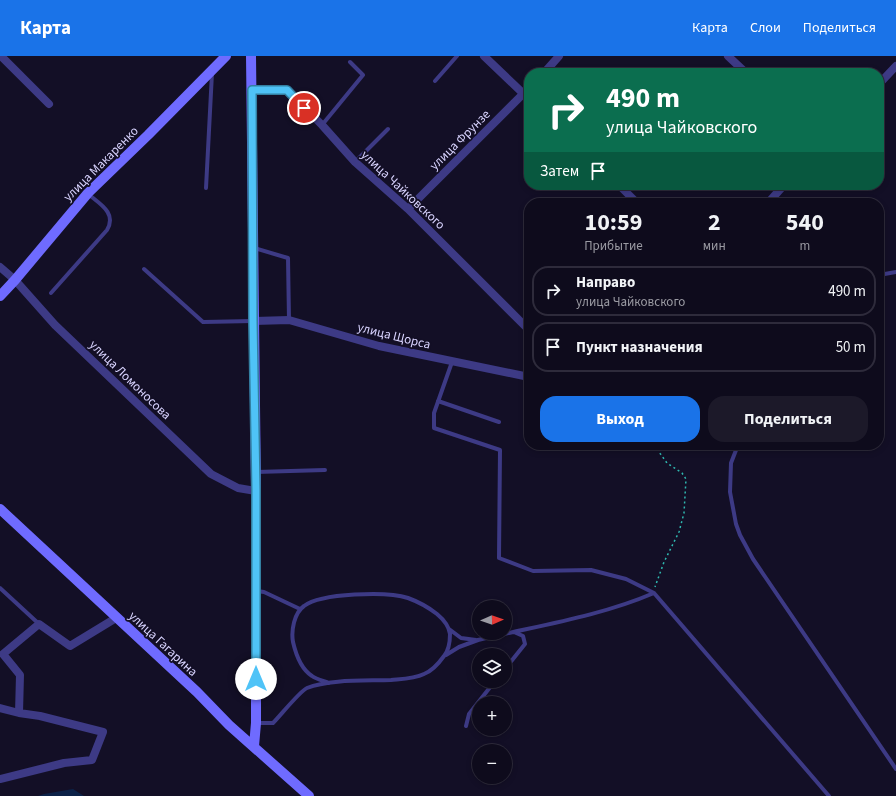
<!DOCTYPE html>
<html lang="ru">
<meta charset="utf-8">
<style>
body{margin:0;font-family:"Source Sans 3",sans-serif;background:#1c1929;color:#f1f3f6;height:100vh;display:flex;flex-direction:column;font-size:15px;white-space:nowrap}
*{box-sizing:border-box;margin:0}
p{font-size:13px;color:#9b9ba3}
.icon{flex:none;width:22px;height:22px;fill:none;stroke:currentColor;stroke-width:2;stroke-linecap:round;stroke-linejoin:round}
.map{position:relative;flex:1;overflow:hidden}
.drawer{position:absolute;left:524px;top:142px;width:360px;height:252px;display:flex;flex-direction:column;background:#0e0b1c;border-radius:16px;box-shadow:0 2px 6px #0003,0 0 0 1px #2e2b3b}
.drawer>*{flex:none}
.top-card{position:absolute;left:524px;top:12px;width:360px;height:122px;border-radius:16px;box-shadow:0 2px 6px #0003,0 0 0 1px #2e2b3b;background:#0b6e4f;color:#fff;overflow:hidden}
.needle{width:26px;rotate:88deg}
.fabs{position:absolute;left:472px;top:544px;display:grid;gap:8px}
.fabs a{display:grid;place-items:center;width:40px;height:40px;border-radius:50%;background:#0e0b1c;box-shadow:0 2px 6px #0003,0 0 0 1px #2e2b3b;font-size:20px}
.pin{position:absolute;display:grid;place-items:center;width:34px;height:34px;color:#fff;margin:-17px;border:2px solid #fff;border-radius:50%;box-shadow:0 1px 4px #0007}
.me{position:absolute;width:44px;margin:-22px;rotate:0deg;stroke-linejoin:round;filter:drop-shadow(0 0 3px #0008)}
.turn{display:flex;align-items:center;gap:14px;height:84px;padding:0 16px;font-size:18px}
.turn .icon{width:52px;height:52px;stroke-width:2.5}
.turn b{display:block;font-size:28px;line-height:34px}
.then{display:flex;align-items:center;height:38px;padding:0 16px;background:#0003;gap:8px;font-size:15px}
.eta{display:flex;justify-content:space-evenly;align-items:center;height:68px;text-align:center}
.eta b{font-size:24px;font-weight:700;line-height:28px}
.action{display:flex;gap:8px;margin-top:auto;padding:8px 16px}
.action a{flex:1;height:46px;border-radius:16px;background:#1a73e8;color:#fff;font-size:16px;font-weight:700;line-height:46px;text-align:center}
.action a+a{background:#1c1929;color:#f1f3f6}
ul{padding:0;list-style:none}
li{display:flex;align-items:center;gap:12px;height:50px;margin:0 8px 6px;padding:0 8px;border:2px solid #2e2b3b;border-radius:16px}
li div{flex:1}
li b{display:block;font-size:15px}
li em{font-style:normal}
header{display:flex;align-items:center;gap:24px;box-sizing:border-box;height:56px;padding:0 20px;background:#1a73e8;color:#fff}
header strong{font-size:19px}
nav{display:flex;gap:22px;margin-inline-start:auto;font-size:14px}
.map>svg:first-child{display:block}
.water{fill:#0c2248}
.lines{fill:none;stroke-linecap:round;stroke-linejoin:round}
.path{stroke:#2fb8b0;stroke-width:1.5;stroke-dasharray:2 3;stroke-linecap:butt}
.lane{stroke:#3d3a85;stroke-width:4}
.street{stroke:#3d3a85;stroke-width:8}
.secondary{stroke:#6f6bff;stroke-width:10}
.route-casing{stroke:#337fa1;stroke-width:10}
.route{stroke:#4fc3f7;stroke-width:7}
.labels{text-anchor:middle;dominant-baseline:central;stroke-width:3.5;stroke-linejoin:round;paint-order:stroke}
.street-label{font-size:13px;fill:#d9d4ff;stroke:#130f26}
</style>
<header>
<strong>Карта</strong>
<nav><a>Карта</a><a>Слои</a><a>Поделиться</a></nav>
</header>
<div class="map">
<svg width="896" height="740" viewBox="0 0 896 740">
<rect width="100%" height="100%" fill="#130f26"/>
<path class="water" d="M73,733L84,740H38L44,738Z"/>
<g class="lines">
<path class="path" d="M654,389L667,407L682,417L686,423L684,457L679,476L664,506L655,531"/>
<path class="lane" d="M435,25L457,0
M322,69L363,19L350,6
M355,106L388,73
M206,132L212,17
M254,192L288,202L289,264
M144,213L203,266L253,265
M879,219L896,216
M51,237L107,174C117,157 100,148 88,138
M452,306L434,357V372L500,394L499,502L533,515L591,514L626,523L654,537L829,740
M438,345L499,366
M738,389L731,407L730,436L736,468L740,479L753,503L896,713
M256,416L325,414
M0,532L39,568
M257,535L264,536L300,553
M449,573L461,582L476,584
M446,599L459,591L478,584C536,570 598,561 654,537
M505,613L525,588L523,580L514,576
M257,667H273C280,660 300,635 307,632C329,623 366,625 391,624C402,623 414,623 424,618C432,615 439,607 444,600C449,594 450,585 450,578C449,570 443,563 437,558C428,551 419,546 408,542C387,535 321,537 304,550C294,557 291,575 293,586C296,599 301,613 312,620C316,623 324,625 329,627
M466,670L469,658L495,625"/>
<path class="street" d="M1,0L49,48
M484,0L529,43
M728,0L746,17
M544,17L559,0
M879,28L896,10
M252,34H287L322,69L355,106L408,153L529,274
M619,129L637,147
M768,147L784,129
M408,153L529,32
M0,211L15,224L55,269L211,418L238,432L256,435
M253,265L289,264L379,290L529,321
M0,652L19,657L40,660L103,676L92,704L64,707L0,723
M19,657L20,619L3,598L39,568L70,590L116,562"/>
<path class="secondary" d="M251,0L256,435V667L254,690
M0,240L15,224L88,137L148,79L226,0
M0,453L197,636L229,669L309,740"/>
</g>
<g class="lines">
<g class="route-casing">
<path id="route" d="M256,623V434L253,265L252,34H287L304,52"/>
</g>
<use href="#route" class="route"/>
</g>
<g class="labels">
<g class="street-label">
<text transform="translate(460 84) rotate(-45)">улица Фрунзе</text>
<text transform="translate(101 108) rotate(-45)">улица Макаренко</text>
<text transform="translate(403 134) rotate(43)">улица Чайковского</text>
<text transform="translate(394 280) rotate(14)">улица Щорса</text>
<text transform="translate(130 324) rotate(44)">улица Ломоносова</text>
<text transform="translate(163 588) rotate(43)">улица Гагарина</text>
</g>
</g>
</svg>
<div class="fabs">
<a><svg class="needle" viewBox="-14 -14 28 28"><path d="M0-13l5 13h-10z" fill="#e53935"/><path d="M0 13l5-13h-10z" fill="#9b9ba3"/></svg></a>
<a><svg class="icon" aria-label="layers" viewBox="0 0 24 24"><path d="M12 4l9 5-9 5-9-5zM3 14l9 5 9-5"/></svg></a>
<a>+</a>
<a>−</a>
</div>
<div class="pin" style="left:304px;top:52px;background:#d93025"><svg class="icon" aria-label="arrive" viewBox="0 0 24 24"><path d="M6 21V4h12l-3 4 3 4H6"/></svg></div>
<svg class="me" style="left:256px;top:623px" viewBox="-20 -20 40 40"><circle r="19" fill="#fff"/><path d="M0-13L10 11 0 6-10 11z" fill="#4fc3f7"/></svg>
<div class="top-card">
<div class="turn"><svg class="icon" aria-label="right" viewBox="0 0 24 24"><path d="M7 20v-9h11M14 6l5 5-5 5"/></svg><div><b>490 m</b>улица Чайковского</div></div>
<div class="then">Затем<svg class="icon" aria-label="arrive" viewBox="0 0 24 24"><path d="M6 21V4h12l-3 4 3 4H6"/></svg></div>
</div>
<section class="drawer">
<div class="eta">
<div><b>10:59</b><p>Прибытие</p></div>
<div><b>2</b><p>мин</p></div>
<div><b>540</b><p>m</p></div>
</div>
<ul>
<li><svg class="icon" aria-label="right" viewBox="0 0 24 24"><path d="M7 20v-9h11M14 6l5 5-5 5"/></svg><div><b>Направо</b><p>улица Чайковского</p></div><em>490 m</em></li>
<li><svg class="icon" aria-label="arrive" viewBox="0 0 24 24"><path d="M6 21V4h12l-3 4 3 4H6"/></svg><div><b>Пункт назначения</b></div><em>50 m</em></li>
</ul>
<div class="action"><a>Выход</a><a>Поделиться</a></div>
</section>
</div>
